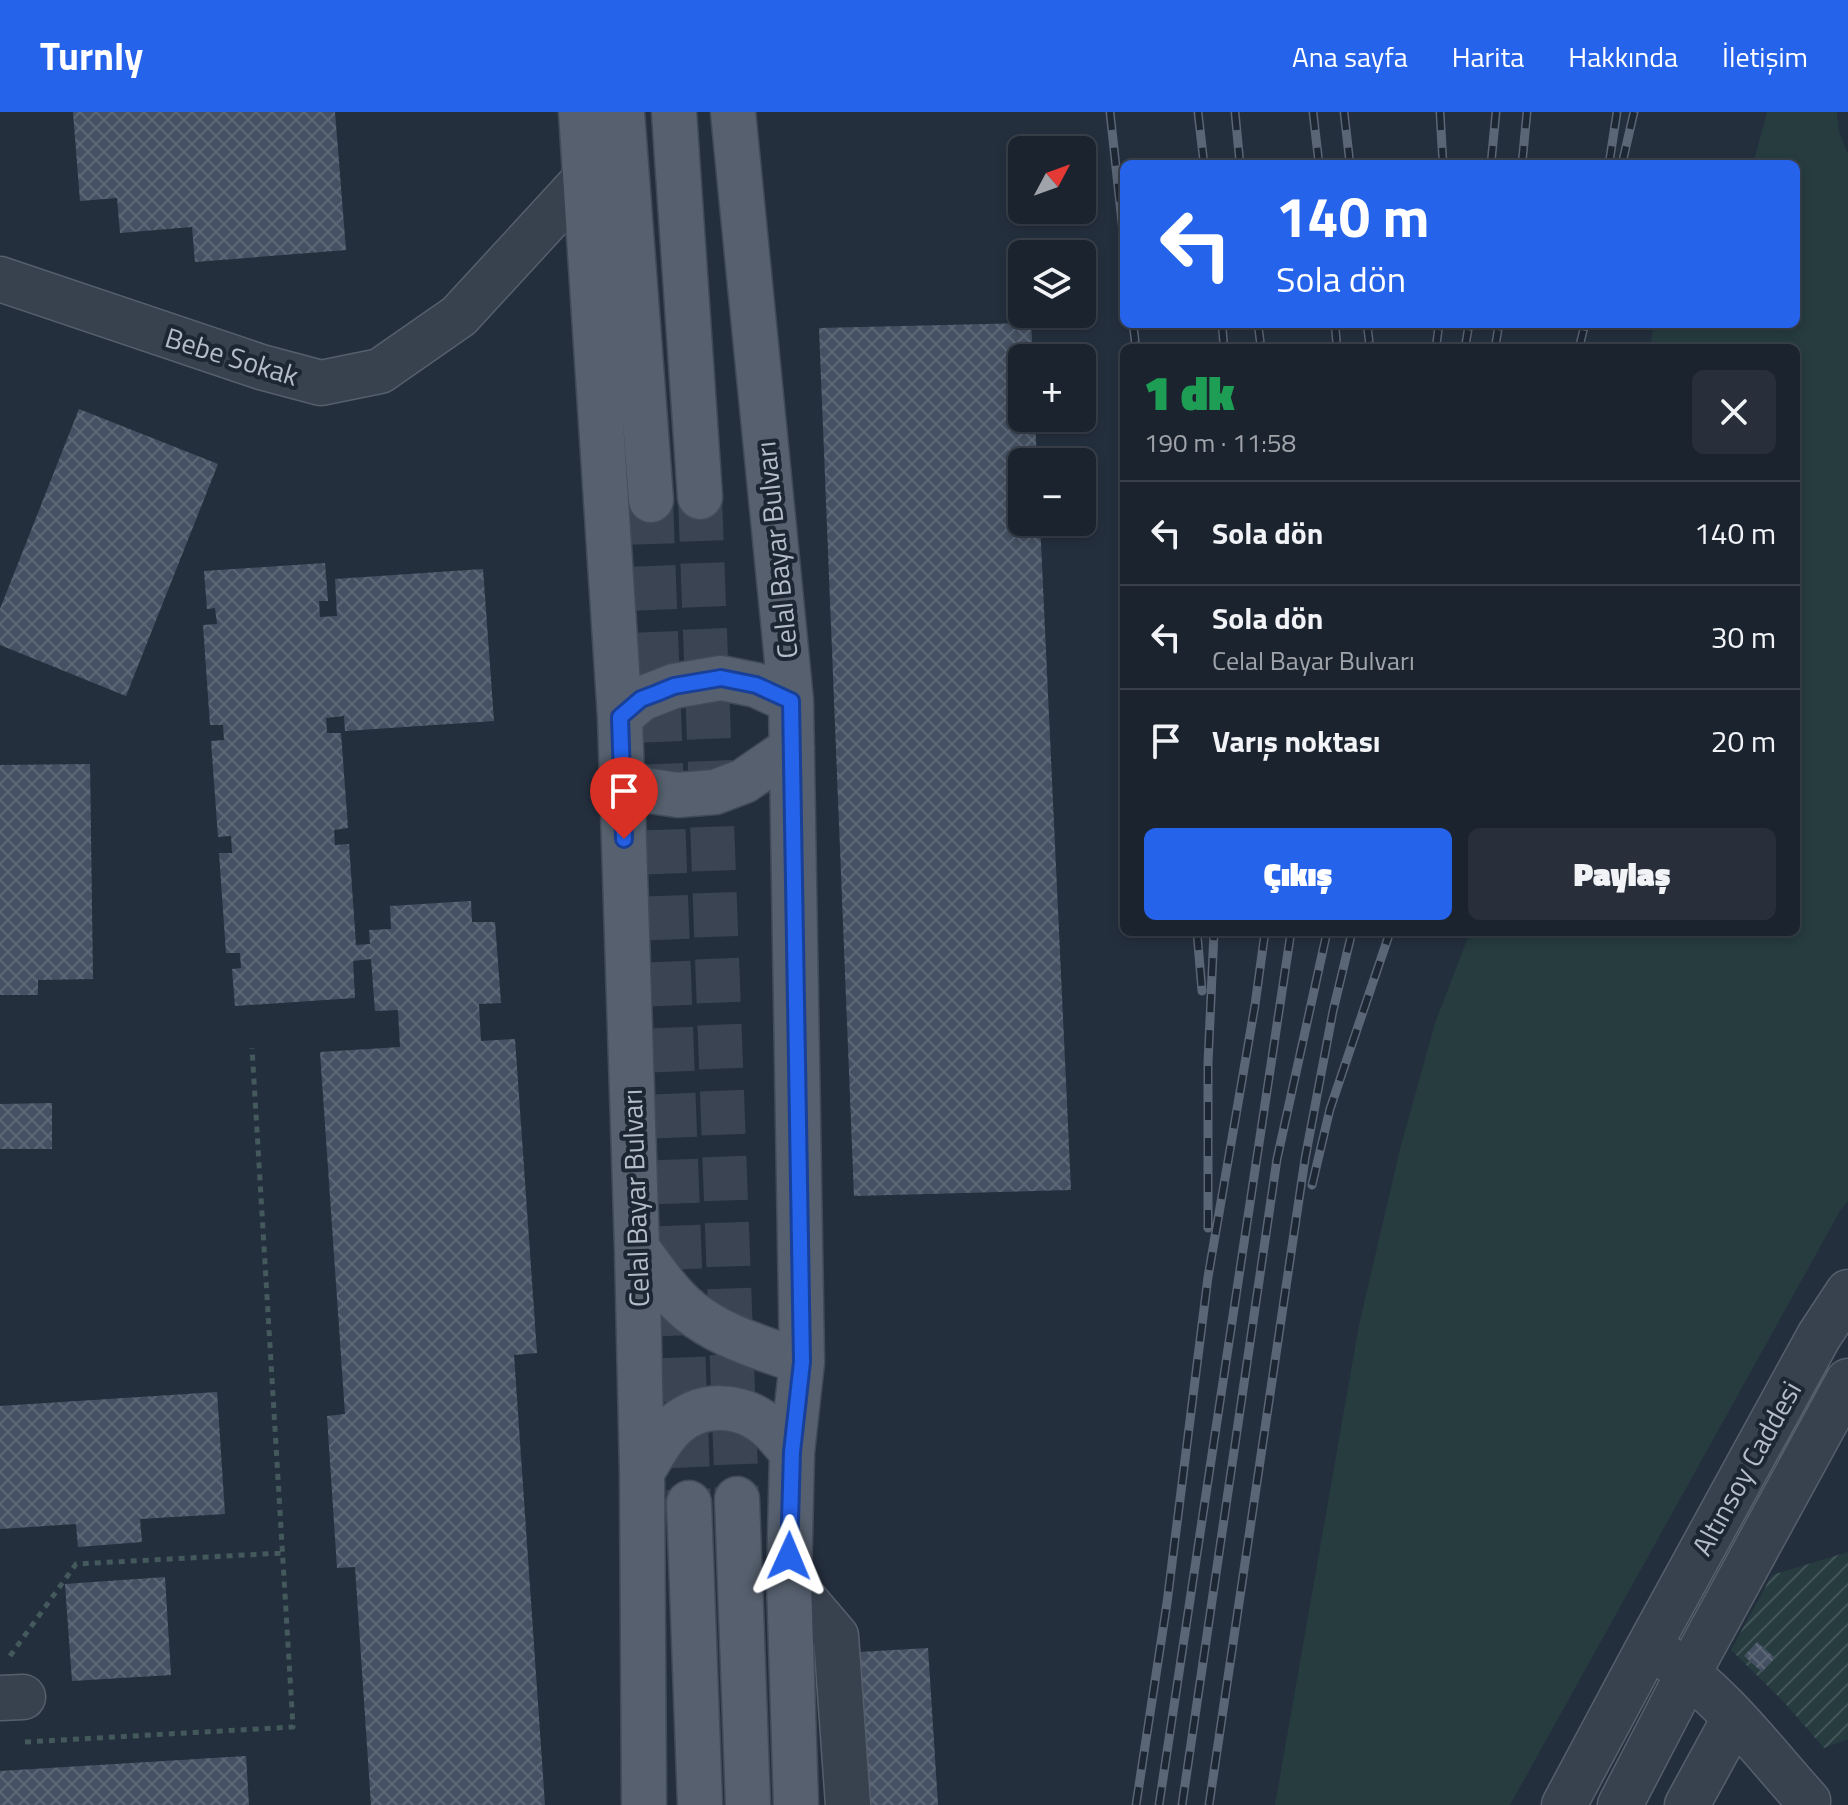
<!DOCTYPE html>
<html lang="tr">
<meta charset="utf-8">
<style>
body{margin:0;font-family:"Titillium Web",sans-serif;background:#282f3a;color:#f1f3f6;height:100vh;display:flex;flex-direction:column;font-size:30px;white-space:nowrap}
*{box-sizing:border-box;margin:0}
p{font-size:26px;color:#a0a4aa}
.icon{flex:none;width:44px;height:44px;fill:none;stroke:currentColor;stroke-width:2;stroke-linecap:round;stroke-linejoin:round}
.map{position:relative;flex:1;overflow:hidden}
.details{position:absolute;left:1120px;top:232px;width:680px;height:592px;display:flex;flex-direction:column;background:#1b232e;border-radius:12px;box-shadow:0 4px 12px #0003,0 0 0 2px #39404a}
.details>*{flex:none}
.hud{position:absolute;left:1120px;top:48px;width:680px;height:168px;border-radius:12px;box-shadow:0 4px 12px #0003,0 0 0 2px #39404a;background:#2563eb;color:#fff;overflow:hidden}
.needle{width:52px;rotate:49deg}
.tools{position:absolute;left:1008px;top:24px;display:grid;gap:16px}
.tools a{display:grid;place-items:center;width:88px;height:88px;border-radius:12px;background:#1b232e;box-shadow:0 4px 12px #0003,0 0 0 2px #39404a;font-size:40px}
.pin{position:absolute;display:grid;place-items:center;width:68px;height:68px;color:#fff;margin:-82px -34px;border-radius:50% 50% 50% 0;rotate:-45deg;box-shadow:0 0 8px #0007}
.pin .icon{rotate:45deg}
.me{position:absolute;width:88px;margin:-44px;rotate:1deg;stroke-linejoin:round;filter:drop-shadow(0 0 6px #0008)}
.turn{display:flex;align-items:center;gap:28px;height:168px;padding:0 24px;font-size:36px}
.turn .icon{width:104px;height:104px;stroke-width:2.5}
.turn b{display:block;font-size:56px;line-height:68px}
.round{display:grid;place-items:center;flex:none;width:84px;height:84px;border-radius:12px;background:#282f3a}
.headline{display:flex;align-items:center;justify-content:space-between;height:136px;padding:0 24px}
h1{font-size:48px;font-weight:800;line-height:60px;color:#1e9e55}
.primary-button{display:flex;gap:16px;margin-top:auto;padding:16px 24px}
.primary-button a{flex:1;height:92px;border-radius:12px;background:#2563eb;color:#fff;font-size:32px;font-weight:800;line-height:92px;text-align:center}
.primary-button a+a{background:#282f3a;color:#f1f3f6}
ul{padding:0;list-style:none}
li{display:flex;align-items:center;gap:24px;height:104px;padding:0 24px;border-top:2px solid #39404a}
li div{flex:1}
li b{display:block;font-size:30px}
li em{font-style:normal}
header{display:flex;align-items:center;gap:48px;box-sizing:border-box;height:112px;padding:0 40px;background:#2563eb;color:#fff}
header strong{font-size:38px}
nav{display:flex;gap:44px;margin-inline-start:auto;font-size:28px}
.map>svg:first-child{display:block}
.grass{fill:#263c3f}
.garden{fill:url(#garden-furrows)}
.building{fill:url(#building-cross-hatch)}
.lines{fill:none;stroke-linecap:round;stroke-linejoin:round}
.major-tunnel{stroke:#3a4453;stroke-width:44;stroke-dasharray:44 22;stroke-linecap:butt}
.minor-casing{stroke:#565f6c;stroke-width:47}
.major-casing{stroke:#414a57;stroke-width:47}
.path{stroke:#44595c;stroke-width:5;stroke-dasharray:6 6;stroke-linecap:butt}
.minor{stroke:#38414e;stroke-width:44}
.major{stroke:#56606e;stroke-width:44}
.rail-casing{stroke:#5a6575;stroke-width:9}
.rail{stroke:#1d2633;stroke-width:6;stroke-dasharray:18;stroke-linecap:butt}
.route-casing{stroke:#184099;stroke-width:20}
.route{stroke:#2563eb;stroke-width:14}
.labels{text-anchor:middle;dominant-baseline:central;stroke-width:8;stroke-linejoin:round;paint-order:stroke}
.street-label{font-size:28px;fill:#b4bcc9;stroke:#1d2633}
</style>
<header>
<strong>Turnly</strong>
<nav><a>Ana sayfa</a><a>Harita</a><a>Hakkında</a><a>İletişim</a></nav>
</header>
<div class="map">
<svg width="1848" height="1693" viewBox="0 0 1848 1693">
<defs>
<pattern id="garden-furrows" width="10" height="10" patternUnits="userSpaceOnUse" patternTransform="scale(2)"><rect width="10" height="10" fill="#263c3f"/><path d="M-1 1l2-2M0 10L10 0M9 11l2-2" fill="none" stroke="#435659"/></pattern>
<pattern id="building-cross-hatch" width="8" height="8" patternUnits="userSpaceOnUse" patternTransform="scale(2)"><rect width="8" height="8" fill="#455162"/><path d="M0 0l8 8M0 8l8-8" fill="none" stroke="#5d6877"/></pattern>
</defs>
<rect width="100%" height="100%" fill="#242f3e"/>
<path class="grass" d="M1767,0H1837L1839,20L1848,42V1089L1840,1099L1510,1693H1275L1359,1213L1400,1037L1435,911L1470,820H1796V236H1650L1654,212H1796V52H1753Z"/>
<path class="garden" d="M1848,1440V1627L1824,1636L1784,1590L1731,1538L1772,1463Z"/>
<path class="building" d="M73,0H335L346,138L195,150L192,115L120,121L117,86L80,89Z
M1031,211L1033,246H1022V306H1035L1037,350H1022V410H1040L1071,1078L854,1084L819,216Z
M79,297L218,352L126,584L0,533V497Z
M325,451L328,489H319L320,505L337,504L335,467L483,457L494,609L345,619L344,604L326,606L327,621H341L348,716L334,718L335,733L349,732L356,833L370,832L369,818L391,817L390,794L471,789L472,810H495L501,891L479,892L481,929L515,927L537,1241L514,1243L545,1693H371L355,1455L337,1456L327,1304L345,1302L320,940L400,935L398,898L375,899L371,847L353,849L355,886L235,894L232,857L241,856L240,841H226L219,741H232L231,724L218,725L211,629L224,628L223,613H210L203,513L217,512L215,496L207,497L204,459Z
M90,652L93,867L38,868V883H0V653Z
M52,991V1037H0V992Z
M217,1280L225,1402L140,1407L142,1430L78,1435L76,1412L0,1417V1294Z
M165,1465L171,1563L72,1569L65,1472Z
M1757,1530L1775,1546L1762,1560L1744,1544Z
M928,1536L938,1693H834L825,1542Z
M246,1644L249,1693H0V1659Z"/>
<g class="lines">
<path class="major-tunnel" d="M700,385L737,1387
M651,388L689,1391"/>
<g class="minor-casing">
<path id="minor" d="M0,167L261,255L321,271L380,259L459,204L586,66
M789,1469L836,1524L848,1693
M1664,1544C1721,1582 1763,1639 1808,1689L1807,1693
M0,1586L23,1585
M1564,1693L1649,1534L1819,1224L1848,1180
M1620,1693L1689,1560L1848,1269
M1687,1693L1734,1607"/>
</g>
<g class="major-casing">
<path id="major" d="M581,0L620,605L637,1136L642,1360L644,1693
M622,0L651,388
M674,0L700,385
M733,0L791,589L802,1250L792,1340L789,1469L796,1693
M620,605L641,587L674,574L721,566L756,573L791,589
M622,664L644,678L678,683L715,680L744,669L792,636
M637,1136C655,1160 673,1189 699,1206C729,1227 768,1238 802,1250
M642,1360C651,1346 659,1330 670,1318C698,1288 742,1290 771,1317C779,1324 785,1333 792,1340
M737,1387L748,1693
M689,1391L700,1693"/>
</g>
<path class="path" d="M10,1544L76,1452L283,1441
M25,1630L293,1615L252,936"/>
<use href="#minor" class="minor"/>
<use href="#major" class="major"/>
<g class="rail-casing">
<path id="rail" d="M1110,0L1124,129
M1198,0L1204,52
M1235,0L1240,52
M1313,0L1319,52
M1344,0L1350,52
M1440,0L1443,52
M1491,52L1496,0
M1522,52L1527,0
M1609,52L1617,0
M1622,52L1634,0
M1133,212L1136,236
M1222,212L1224,236
M1258,212L1261,236
M1335,212L1337,236
M1367,212L1370,236
M1436,236L1439,212
M1465,236L1469,212
M1495,236L1499,212
M1579,236L1585,212
M1197,820L1202,879
M1312,1073L1330,997L1390,820
M1208,1116V951L1214,820
M1136,1693L1167,1491L1208,1165L1255,893L1265,820
M1159,1693L1291,820
M1182,1693L1277,1047L1327,820
M1209,1693L1305,1047L1333,899L1352,820"/>
</g>
<use href="#rail" class="rail"/>
</g>
<g class="lines">
<g class="route-casing">
<path id="route" d="M624,727L620,605L641,587L657,581L674,574L721,566L756,573L791,589L802,1250L792,1340L789,1444"/>
</g>
<use href="#route" class="route"/>
</g>
<g class="labels">
<g class="street-label">
<text transform="translate(232 244) rotate(17)">Bebe Sokak</text>
<text transform="translate(776 438) rotate(-96)">Celal Bayar Bulvarı</text>
<text transform="translate(635 1086) rotate(-92)">Celal Bayar Bulvarı</text>
<text transform="translate(1746 1356) rotate(-61)">Altınsoy Caddesi</text>
</g>
</g>
</svg>
<div class="tools">
<a><svg class="needle" viewBox="-14 -14 28 28"><path d="M0-13l5 13h-10z" fill="#e53935"/><path d="M0 13l5-13h-10z" fill="#a0a4aa"/></svg></a>
<a><svg class="icon" aria-label="layers" viewBox="0 0 24 24"><path d="M12 4l9 5-9 5-9-5zM3 14l9 5 9-5"/></svg></a>
<a>+</a>
<a>−</a>
</div>
<div class="pin" style="left:624px;top:727px;background:#d93025"><svg class="icon" aria-label="arrive" viewBox="0 0 24 24"><path d="M6 21V4h12l-3 4 3 4H6"/></svg></div>
<svg class="me" style="left:789px;top:1444px" viewBox="-20 -20 40 40"><path d="M0-17L14 15 0 8-14 15z" fill="#2563eb" stroke="#fff" stroke-width="4"/></svg>
<div class="hud">
<div class="turn"><svg class="icon" aria-label="left" viewBox="0 0 24 24"><path d="M17 20v-9H6M10 6l-5 5 5 5"/></svg><div><b>140 m</b>Sola dön</div></div>
</div>
<section class="details">
<div class="headline"><div><h1>1 dk</h1><p>190 m · 11:58</p></div><a class="round"><svg class="icon" aria-label="close" viewBox="0 0 24 24"><path d="M6 6l12 12M18 6L6 18"/></svg></a></div>
<ul>
<li><svg class="icon" aria-label="left" viewBox="0 0 24 24"><path d="M17 20v-9H6M10 6l-5 5 5 5"/></svg><div><b>Sola dön</b></div><em>140 m</em></li>
<li><svg class="icon" aria-label="left" viewBox="0 0 24 24"><path d="M17 20v-9H6M10 6l-5 5 5 5"/></svg><div><b>Sola dön</b><p>Celal Bayar Bulvarı</p></div><em>30 m</em></li>
<li><svg class="icon" aria-label="arrive" viewBox="0 0 24 24"><path d="M6 21V4h12l-3 4 3 4H6"/></svg><div><b>Varış noktası</b></div><em>20 m</em></li>
</ul>
<div class="primary-button"><a>Çıkış</a><a>Paylaş</a></div>
</section>
</div>
